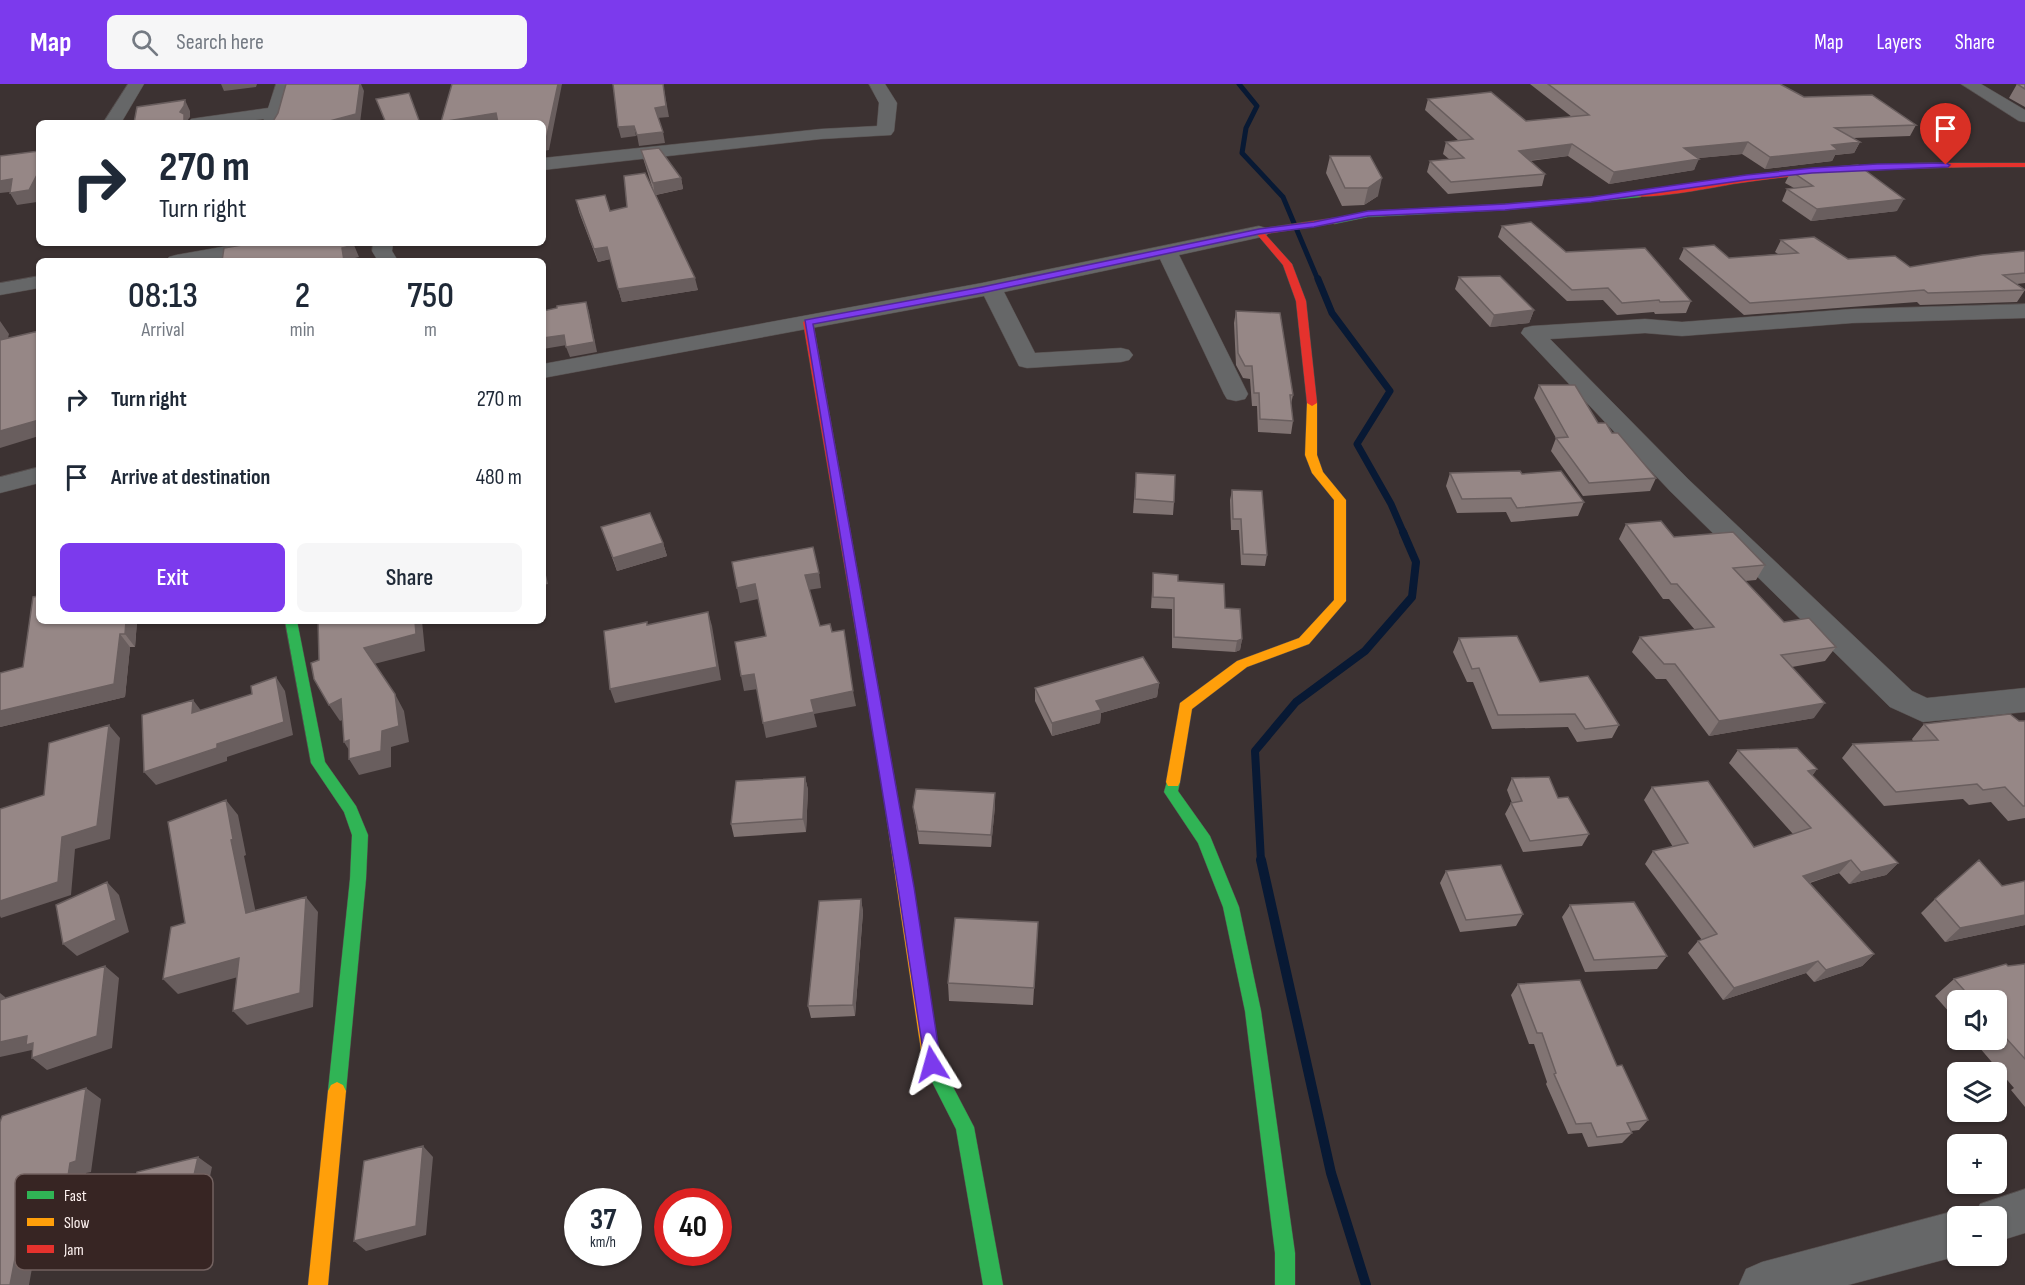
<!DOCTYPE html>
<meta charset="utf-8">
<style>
body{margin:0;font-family:"Sofia Sans Condensed",sans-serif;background:#f6f6f7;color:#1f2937;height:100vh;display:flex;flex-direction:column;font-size:22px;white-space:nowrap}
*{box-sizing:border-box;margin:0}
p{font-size:20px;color:#747a83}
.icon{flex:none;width:33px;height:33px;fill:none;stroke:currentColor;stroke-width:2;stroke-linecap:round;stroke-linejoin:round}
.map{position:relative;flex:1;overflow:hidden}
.details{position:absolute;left:36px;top:174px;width:510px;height:366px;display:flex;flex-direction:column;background:#fff;border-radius:9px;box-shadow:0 2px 4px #0004}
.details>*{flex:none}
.banner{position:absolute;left:36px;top:36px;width:510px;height:126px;border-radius:9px;box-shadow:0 2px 4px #0004;background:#fff;color:#1f2937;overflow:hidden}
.tools{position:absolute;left:1947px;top:906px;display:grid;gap:12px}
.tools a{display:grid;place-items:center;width:60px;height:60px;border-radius:9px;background:#fff;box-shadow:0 2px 4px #0004;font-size:30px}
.speed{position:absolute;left:564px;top:1104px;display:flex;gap:12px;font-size:30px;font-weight:700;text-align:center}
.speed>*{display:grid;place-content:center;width:78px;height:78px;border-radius:50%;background:#fff;box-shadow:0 2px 4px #0004;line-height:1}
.speed small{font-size:15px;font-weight:400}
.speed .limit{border:9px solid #d22;background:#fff;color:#111}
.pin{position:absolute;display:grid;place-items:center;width:51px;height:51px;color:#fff;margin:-62px -26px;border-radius:50% 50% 50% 0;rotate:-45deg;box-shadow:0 0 6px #0007}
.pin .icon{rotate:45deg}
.me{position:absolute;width:66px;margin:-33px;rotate:352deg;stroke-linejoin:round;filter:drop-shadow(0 0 4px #0008)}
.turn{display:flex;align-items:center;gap:21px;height:126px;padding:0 24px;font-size:27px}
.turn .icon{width:78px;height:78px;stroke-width:2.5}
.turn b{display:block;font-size:42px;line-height:51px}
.eta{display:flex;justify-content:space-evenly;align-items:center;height:102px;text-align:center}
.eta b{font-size:36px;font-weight:600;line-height:42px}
.button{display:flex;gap:12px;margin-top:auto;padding:12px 24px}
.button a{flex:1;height:69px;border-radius:9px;background:#7c3aed;color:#fff;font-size:24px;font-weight:600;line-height:69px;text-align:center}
.button a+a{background:#f6f6f7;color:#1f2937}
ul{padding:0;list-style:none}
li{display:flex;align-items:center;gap:18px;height:78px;padding:0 24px}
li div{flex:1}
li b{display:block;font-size:22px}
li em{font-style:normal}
header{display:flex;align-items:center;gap:36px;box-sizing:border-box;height:84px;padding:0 30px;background:#7c3aed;color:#fff}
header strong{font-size:28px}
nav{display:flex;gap:33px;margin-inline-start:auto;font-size:21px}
.search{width:420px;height:54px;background:#f6f6f7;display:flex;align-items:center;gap:15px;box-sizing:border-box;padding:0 21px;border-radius:9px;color:#747a83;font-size:22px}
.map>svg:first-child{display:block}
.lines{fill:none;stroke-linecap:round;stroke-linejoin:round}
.stream-far3{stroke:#081934;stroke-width:5}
.stream-far2{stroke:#081934;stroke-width:7}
.stream-far1{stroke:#081934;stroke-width:8}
.stream{stroke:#081934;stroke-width:10}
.street-casing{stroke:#564e4d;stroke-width:1}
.fast-casing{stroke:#564e4d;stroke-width:1}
.slow-casing{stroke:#564e4d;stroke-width:1}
.jam-casing{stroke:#564e4d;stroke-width:1}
.street{fill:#666768;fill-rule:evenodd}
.fast{fill:#30b455;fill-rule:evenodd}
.slow{fill:#ff9f0a;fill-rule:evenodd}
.jam{fill:#e5322d;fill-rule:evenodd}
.wall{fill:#817473}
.shaded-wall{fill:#695e5e}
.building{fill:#968786;stroke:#695e5e;stroke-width:1.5}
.route{fill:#7c3aed;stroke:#51269a;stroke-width:1.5}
.key{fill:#372523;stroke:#736260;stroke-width:1.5}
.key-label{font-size:16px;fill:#fef2f0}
</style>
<header>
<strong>Map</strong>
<div class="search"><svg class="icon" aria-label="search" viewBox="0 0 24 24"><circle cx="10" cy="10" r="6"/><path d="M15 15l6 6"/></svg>Search here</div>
<nav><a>Map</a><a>Layers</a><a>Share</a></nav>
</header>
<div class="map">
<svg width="2025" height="1201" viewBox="0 0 2025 1201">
<rect width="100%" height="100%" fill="#3c3232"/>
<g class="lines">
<path class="stream-far3" d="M1239,0L1257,22L1246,44L1242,69L1283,113L1318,196"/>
<path class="stream-far2" d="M1318,195L1332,229L1390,307L1357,360L1391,420L1404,450"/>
<path class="stream-far1" d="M1261,777L1255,667L1296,618L1365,567L1412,513L1416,478L1403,448"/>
<path class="stream" d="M1261,776L1331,1089L1366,1201"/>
<g class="street-casing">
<path id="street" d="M128,0H144L121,39H103Z
M276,0H292L280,39H262L264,35L234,39H188L191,35L197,34L268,24Z
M869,0H885L897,19L894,47L891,51L821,55L543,86V74L821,45L877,42L879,19Z
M1961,0H1981L2025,26V38L2019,37Z
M1259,142L1266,144L1269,148L1266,152L1179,171L1248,310L1245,315L1236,317L1227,315L1224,310L1160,175L1004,208L1035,269L1121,264L1129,266L1133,271L1129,276L1121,278L1027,284L1019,282L984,212L543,294V280L982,199Z
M244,159H289L286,163L279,165L212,177H166L169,173L176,171Z
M373,159H393L392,167L398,177H378L372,167Z
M39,192V204L0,211V199Z
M2025,220V234L1852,239L1682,252L1645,249L1550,255L1688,395L1912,607L1927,614L2025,604V628L1923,638L1890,623L1670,407L1521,249L1524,244L1532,242L1645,235L1682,238L1852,225Z
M39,383V399L0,409V393Z
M2025,1105V1149L1996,1158V1132H1975L1980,1120Z
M1958,1126L1973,1132H1958V1172L1848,1201H1739L1746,1185L1762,1178Z"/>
</g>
<g class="fast-casing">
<path id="fast" d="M1638,109L1642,111L1641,113L1505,126L1368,133L1334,140L1330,137L1368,127L1505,120Z
M285,537H297L325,678L356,722L368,751L366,795L346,1007L343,1013L337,1016L331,1013L328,1007L350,795L352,751L344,728L311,679Z
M1173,692L1178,694L1180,698L1178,707L1210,752L1239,823L1261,927L1295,1169V1201H1275V1169L1245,927L1223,823L1198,759L1164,708L1168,694Z
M935,978L941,980L974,1043L1003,1201H983L956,1045L926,986L929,980Z"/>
</g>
<g class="slow-casing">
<path id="slow" d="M1312,316L1317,319V371L1323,388L1346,416V517L1309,560L1247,583L1192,625L1180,698L1178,702H1168L1166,698L1180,619L1237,577L1299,554L1334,516V416L1312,389L1305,371L1307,319Z
M889,697L894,699L896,703L941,979L944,986L941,992L935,994L929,992L923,980L882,703L884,699Z
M337,998L343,1001L346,1007L328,1201H308L328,1007L331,1001Z"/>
</g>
<g class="jam-casing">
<path id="jam" d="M1918,79H2025V83C1927,83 1830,85 1733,100C1717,103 1643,117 1634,111L1638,109L1810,85Z
M1334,134L1337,135V139L1265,150L1292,180L1306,217L1317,319L1312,322L1307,319L1296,217L1283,181L1255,148L1259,145Z
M808,235L813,238L896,703L894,707L889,709L884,707L882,703L803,238Z"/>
</g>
<use href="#street" class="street"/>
<use href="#fast" class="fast"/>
<use href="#slow" class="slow"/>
<use href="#jam" class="jam"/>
</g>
<path class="wall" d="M1530,0H1780L1804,13L1916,41L1910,52L1853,54L1860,58L1854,69L1835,71L1832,77L1765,85L1742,70L1698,74L1694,86L1609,100L1568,72L1530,77L1545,90L1542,102L1448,110L1427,88L1430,77L1449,75L1443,70L1446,58L1459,57L1425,26L1428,15L1526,37L1572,33Z
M2017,0H2025V23L2009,14Z
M641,66L681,94L683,105L656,111L698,206L622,218L610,175L598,178L579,128L576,116L610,127L627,123L653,106L644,77Z
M1330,72L1378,112L1364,121L1342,122L1326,89Z
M1791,87L1897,127L1811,137L1782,117L1787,105L1794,104L1785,99Z
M1502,142L1566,168L1691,217L1686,229L1655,230L1654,228L1617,231L1603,216L1567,217L1498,153Z
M1781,156L1848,175L1910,183L2025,167V199L2017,200L2025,206L2017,218L1920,221L1917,218L1744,231L1679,175L1684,164L1729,174L1778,170L1775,168Z
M1459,193L1534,226L1529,239L1490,243L1455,205Z
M1236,227L1293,311L1291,320L1293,337L1291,350L1258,348L1257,322H1252L1250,295L1243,294L1236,281L1234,239Z
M1539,301L1598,339L1612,349L1656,394L1650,407L1583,412L1551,367L1556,354L1534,314Z
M1136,389L1174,418L1173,431L1133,429Z
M1450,389L1522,390L1584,418L1578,432L1511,438L1506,428L1457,429L1446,402Z
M1232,406L1267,471L1265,482L1241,481L1239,446H1231L1230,416Z
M1626,440L1674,453L1765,481L1756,496L1745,497L1784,538L1836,563L1825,577L1792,583L1814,634L1709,652L1666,595H1656L1632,568L1640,553L1695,546L1669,515H1663L1619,455Z
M601,443L663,459L667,472L617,487Z
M1153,489L1178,497L1225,524L1242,555L1240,566L1235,568L1172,564V525L1151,524Z
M137,537L135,563H130L125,613L0,643V589L23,583Z
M1459,554L1619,641L1612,654L1577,658L1568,643L1492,645L1473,598H1467L1453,568Z
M1159,599L1157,613L1101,629L1100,639L1052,652L1035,617V604Z
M2019,637H2025V734L2008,737L1991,718L1969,721L1963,715L1884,722L1842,674L1853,660L1913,657L1912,655L1924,640Z
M1738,666L1817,685L1812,692L1898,779L1886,791L1849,800L1839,789L1810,799L1874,870L1862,882L1814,898L1806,889L1723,916L1688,869L1698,857L1702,856L1645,780L1653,767L1673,763L1644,716L1652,703L1754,763L1793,750L1729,679Z
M805,693L808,706L806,748L734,753L731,740Z
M1512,694L1589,750L1582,762L1523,768L1505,730L1511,719H1512L1507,706Z
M995,722L991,763L919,760L913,723Z
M1446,787L1523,830L1516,842L1460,848L1440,799Z
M2025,797V841L1945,858L1921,829L1935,815Z
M861,815L863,828L855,932L811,934L808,922Z
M1570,821L1667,872L1657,885L1585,888L1562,833Z
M1037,856L1033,921L949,917L948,899Z
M2025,880V1023L2011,1006L2014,1004L1973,956H1996V916H1958V938L1935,912L1954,895L2008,882Z
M1518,900L1617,982L1648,1036L1639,1046L1631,1047L1632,1049L1622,1059L1588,1063L1582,1049L1568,1050L1546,1000L1547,998L1534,960H1529L1511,911Z"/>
<path class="shaded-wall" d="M221,0H257L256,3L224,7Z
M359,0H361L364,7L360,39H329Z
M558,0H562L549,66L543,67V57Z
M663,0L669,33L657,34L655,24Z
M185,16L190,27V33L187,37L189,39H184L180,28Z
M496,29L499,39H442L441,38Z
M634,42L636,52L621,54L618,43Z
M663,48L665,59L639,62L637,51Z
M1748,58L1742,70L1679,76L1684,64Z
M1860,58L1854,69L1835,71L1832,77L1765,85L1770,73L1832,61Z
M1572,60L1568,72L1516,78L1519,67Z
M1699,75L1694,86L1609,100L1614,88Z
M39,87V113L37,118L17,121L10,109Z
M681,94L683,105L655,111L653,99Z
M1382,94L1378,112L1364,121L1368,104Z
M12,95L19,107L0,109V97Z
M1904,115L1897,127L1811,137L1817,125Z
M354,161L359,173L347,176V177H344L342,164Z
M607,163L610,175L598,178L594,165Z
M695,194L698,206L622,218L618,205Z
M586,218L589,228L597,268L570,273L566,263Z
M1534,226L1529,239L1490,243L1494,231Z
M0,237L9,250L4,271L0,265Z
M564,251L567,261L543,265V254Z
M39,336V352L0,364V347Z
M663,459L667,472L617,487L613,474Z
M543,478L548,500L543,501Z
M819,489L821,504L808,506L805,491Z
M755,500L758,515L740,519L737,504Z
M708,528L712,542L721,596L615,619L610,605Z
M126,537H137L135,563L125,550Z
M415,537H422L425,567L374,580L364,564Z
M120,550L130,563L125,613L0,643V627Z
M1242,555L1240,566L1235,568L1237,557Z
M754,590L758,605L744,607L741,592Z
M276,593L285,607L293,651L227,673V677L156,701L144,688L217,660Z
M1159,599L1157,613L1101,629L1100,639L1052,652V639L1096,617Z
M853,607L856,622L814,630L817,643L766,654L763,639L811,616Z
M395,610L404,627L409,658L391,663V683L359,691L349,675L354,674L344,658L382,647Z
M341,615L351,632L340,637L329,621Z
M193,616L203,629H192Z
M1825,619L1814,634L1709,652L1719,637Z
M109,641L120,654L110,755L75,765L71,811L1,834L0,832V817L62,753Z
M1817,685L1807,698L1808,687Z
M805,693L808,706L806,748L803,735Z
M995,709V722L991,763V751Z
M226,716L238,731L246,771L244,772L259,844L246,829L231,756Z
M1851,776L1839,789L1792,804L1803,792Z
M1898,779L1886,791L1849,800L1861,788Z
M107,798L119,811L129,848L77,872L63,860Z
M306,813L318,828L313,923L247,941L233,927Z
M861,815L863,828L855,932L853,921Z
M2025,831V841L1945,858L1960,844Z
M1874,870L1862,882L1814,898L1826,886Z
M239,874L252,889L178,910L163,895Z
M1818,877L1806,889L1723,916L1734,904Z
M105,882L119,894L112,964L47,986L32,974V966L0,973V958Z
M0,909L5,913L11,929L0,921Z
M86,1004L101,1015L91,1088L86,1089L75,1159L34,1173L29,1201H10L17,1164L70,1079Z
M423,1062L433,1073L426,1151L366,1167L354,1157Z
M198,1073L212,1083L198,1151L125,1168L110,1159Z"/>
<path class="building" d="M286,0H360L356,30L330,37L329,39H272L278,29Z
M452,0H558L546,56L543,57V39H498L496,29L441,38Z
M613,0H663L666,22L655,24L663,48L637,51L634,42L618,43Z
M1548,0H1780L1804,13L1872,11L1916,41L1835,44L1860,58L1832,61L1838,66L1770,73L1748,58L1684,64L1699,75L1614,88L1572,60L1519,67L1545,90L1451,98L1430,77L1464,74L1446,58L1473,55L1428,15L1491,8L1526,37L1589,31Z
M2017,0H2025V5Z
M409,9L420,39H386L376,15Z
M185,16L184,22L180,28L184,30V39H134L137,23Z
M659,64L681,94L653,99L641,66Z
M39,67V87L29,106L10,109L12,95L0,97V72Z
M1330,72H1370L1382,94L1368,104H1345Z
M1858,81L1904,115L1817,125L1787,105L1813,102L1791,87Z
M645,89L695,194L618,205L607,163L594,165L576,116L605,111L610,127L627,123L624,92Z
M1531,138L1566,168L1645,164L1691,217L1660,218L1659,216L1622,219L1608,204L1572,206L1502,142Z
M1814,153L1848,175L1895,172L1910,183L1982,171L2025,167V189L2003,191L2025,206L1928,209L1924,206L1750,219L1684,164L1714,161L1729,174L1798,169L1781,156Z
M254,159H353L354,161L342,164L344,177H222L224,164Z
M1500,192L1534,226L1494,231L1459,193Z
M586,218L594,258L566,263L564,251L543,254V227L557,224V222Z
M1236,227L1280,229L1293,311H1290L1293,337L1260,335L1259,309H1254L1252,282H1245L1238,269Z
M39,247V336L0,347V256Z
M1539,301H1575L1598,339H1606L1612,349H1618L1656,394L1589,399L1556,354L1568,353Z
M1520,387L1522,390L1561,387L1584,418L1517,424L1511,414L1462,415L1450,389Z
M1136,389L1175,391L1174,418L1135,415Z
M1232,406L1262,407L1267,471L1243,470L1241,435H1233Z
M650,429L663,459L613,474L601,443Z
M1661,437L1674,453L1733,448L1765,481L1733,484L1784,538L1809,534L1836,563L1781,571L1825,619L1719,637L1675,580H1664L1640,553L1714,543L1677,500H1671L1626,440Z
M813,463L819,489L805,491L820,542L830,540L832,548L844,546L853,607L811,616L814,628L763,639L754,590L741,592L735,558L766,552L755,500L737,504L732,478Z
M1153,489L1178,491V497L1224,500L1225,524L1240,525L1242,555L1237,557L1174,553V514L1153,513Z
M39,512V537H126L125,550H120L114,600L0,627V589L23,583L33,513Z
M708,528L717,583L610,605L604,547L647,538V541Z
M318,537H415L416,550L364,564L395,610L399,642L382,647L381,667L349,675V656L344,658L341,615L329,621L314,595L311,579L319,576Z
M1517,552L1540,598L1588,592L1619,641L1585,645L1575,630L1498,631L1479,584L1472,585L1459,554Z
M1143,573L1159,599L1096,617L1101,626L1052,639L1035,604Z
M276,593L284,638L217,660V664L144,688L142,631L193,616L192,629L252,610L251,602Z
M2010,630L2019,637H2025V722H2023L2005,703L1983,706L1977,700L1896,708L1853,660L1938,656L1924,640Z
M109,641L97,742L62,753L58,798L0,817V725L44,711L49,659Z
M1797,664L1817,685L1808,687L1898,779L1861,788L1851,776L1803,792L1874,870L1826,886L1818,877L1734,904L1698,857L1717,850L1653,767L1688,759L1652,703L1708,697L1754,763L1811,744L1738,666Z
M805,693L803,735L731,740L736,697Z
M1549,693L1558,714L1568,713L1589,750L1530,757L1511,719L1522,717L1512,694Z
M916,705L995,709L991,751L918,747L913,723Z
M226,716L233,755L231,756L246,829L306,813L300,909L233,927L239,874L163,895L171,843L185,839L168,738Z
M1979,776L2002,802L2025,797V831L1960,844L1935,815Z
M1501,781L1523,830L1466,836L1446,787Z
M107,798L116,836L63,860L56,821Z
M861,815L853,921L808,922L819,817Z
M1634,818L1667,872L1594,876L1570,821Z
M955,834L1038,838L1034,904L948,899Z
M2006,880L2008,882L2025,880V975L1996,943V916H1973L1954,895Z
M105,882L97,952L32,974L33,959L26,961L27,952L0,958V916Z
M1580,896L1617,982L1622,981L1648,1036L1627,1039L1632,1049L1597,1053L1591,1039L1576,1040L1554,990L1556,989L1542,949H1537L1518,900Z
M86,1004L76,1077L70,1079L59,1150L17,1164L10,1201H0V1038L2,1032Z
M423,1062L416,1142L354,1157L364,1077Z
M198,1073L183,1141L110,1159L121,1116L130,1114L137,1088Z"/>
<path class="route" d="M1946,79L1950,81L1948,83L1812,89L1746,96L1591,118L1505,126L1368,132L1314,143L1259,150L982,209L813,240L914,803L941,980L938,986L932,988L926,986L898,803L805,236L982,203L1259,145L1314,138L1368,127L1505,120L1591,113L1746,91L1812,84L1877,80Z"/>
<rect x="15" y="1090" width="198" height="96" rx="9" class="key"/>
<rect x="27" y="1107" width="27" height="8" fill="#30b455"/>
<rect x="27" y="1134" width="27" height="8" fill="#ff9f0a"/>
<rect x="27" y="1161" width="27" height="8" fill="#e5322d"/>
<g class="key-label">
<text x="64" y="1117">Fast</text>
<text x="64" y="1144">Slow</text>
<text x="64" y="1171">Jam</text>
</g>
</svg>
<div class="tools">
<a><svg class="icon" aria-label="sound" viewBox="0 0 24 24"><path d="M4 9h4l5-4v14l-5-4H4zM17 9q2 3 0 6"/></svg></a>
<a><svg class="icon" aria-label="layers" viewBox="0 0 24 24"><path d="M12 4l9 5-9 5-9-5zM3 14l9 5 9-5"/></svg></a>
<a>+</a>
<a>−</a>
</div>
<div class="speed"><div>37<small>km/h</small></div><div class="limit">40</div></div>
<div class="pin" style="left:1946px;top:81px;background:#d93025"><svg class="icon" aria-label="arrive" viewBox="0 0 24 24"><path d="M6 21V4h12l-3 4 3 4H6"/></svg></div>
<svg class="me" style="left:932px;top:980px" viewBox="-20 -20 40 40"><path d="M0-17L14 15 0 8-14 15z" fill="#7c3aed" stroke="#fff" stroke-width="4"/></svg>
<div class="banner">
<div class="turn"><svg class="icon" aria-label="right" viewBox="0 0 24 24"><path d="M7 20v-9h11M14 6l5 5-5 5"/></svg><div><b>270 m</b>Turn right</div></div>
</div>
<section class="details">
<div class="eta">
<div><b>08:13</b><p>Arrival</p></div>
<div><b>2</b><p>min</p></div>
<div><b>750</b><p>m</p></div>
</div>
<ul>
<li><svg class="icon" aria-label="right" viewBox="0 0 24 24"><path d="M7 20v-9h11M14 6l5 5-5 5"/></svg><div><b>Turn right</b></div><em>270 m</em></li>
<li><svg class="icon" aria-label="arrive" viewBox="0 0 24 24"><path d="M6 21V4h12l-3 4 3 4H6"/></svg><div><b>Arrive at destination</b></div><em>480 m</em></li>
</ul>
<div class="button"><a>Exit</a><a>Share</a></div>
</section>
</div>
